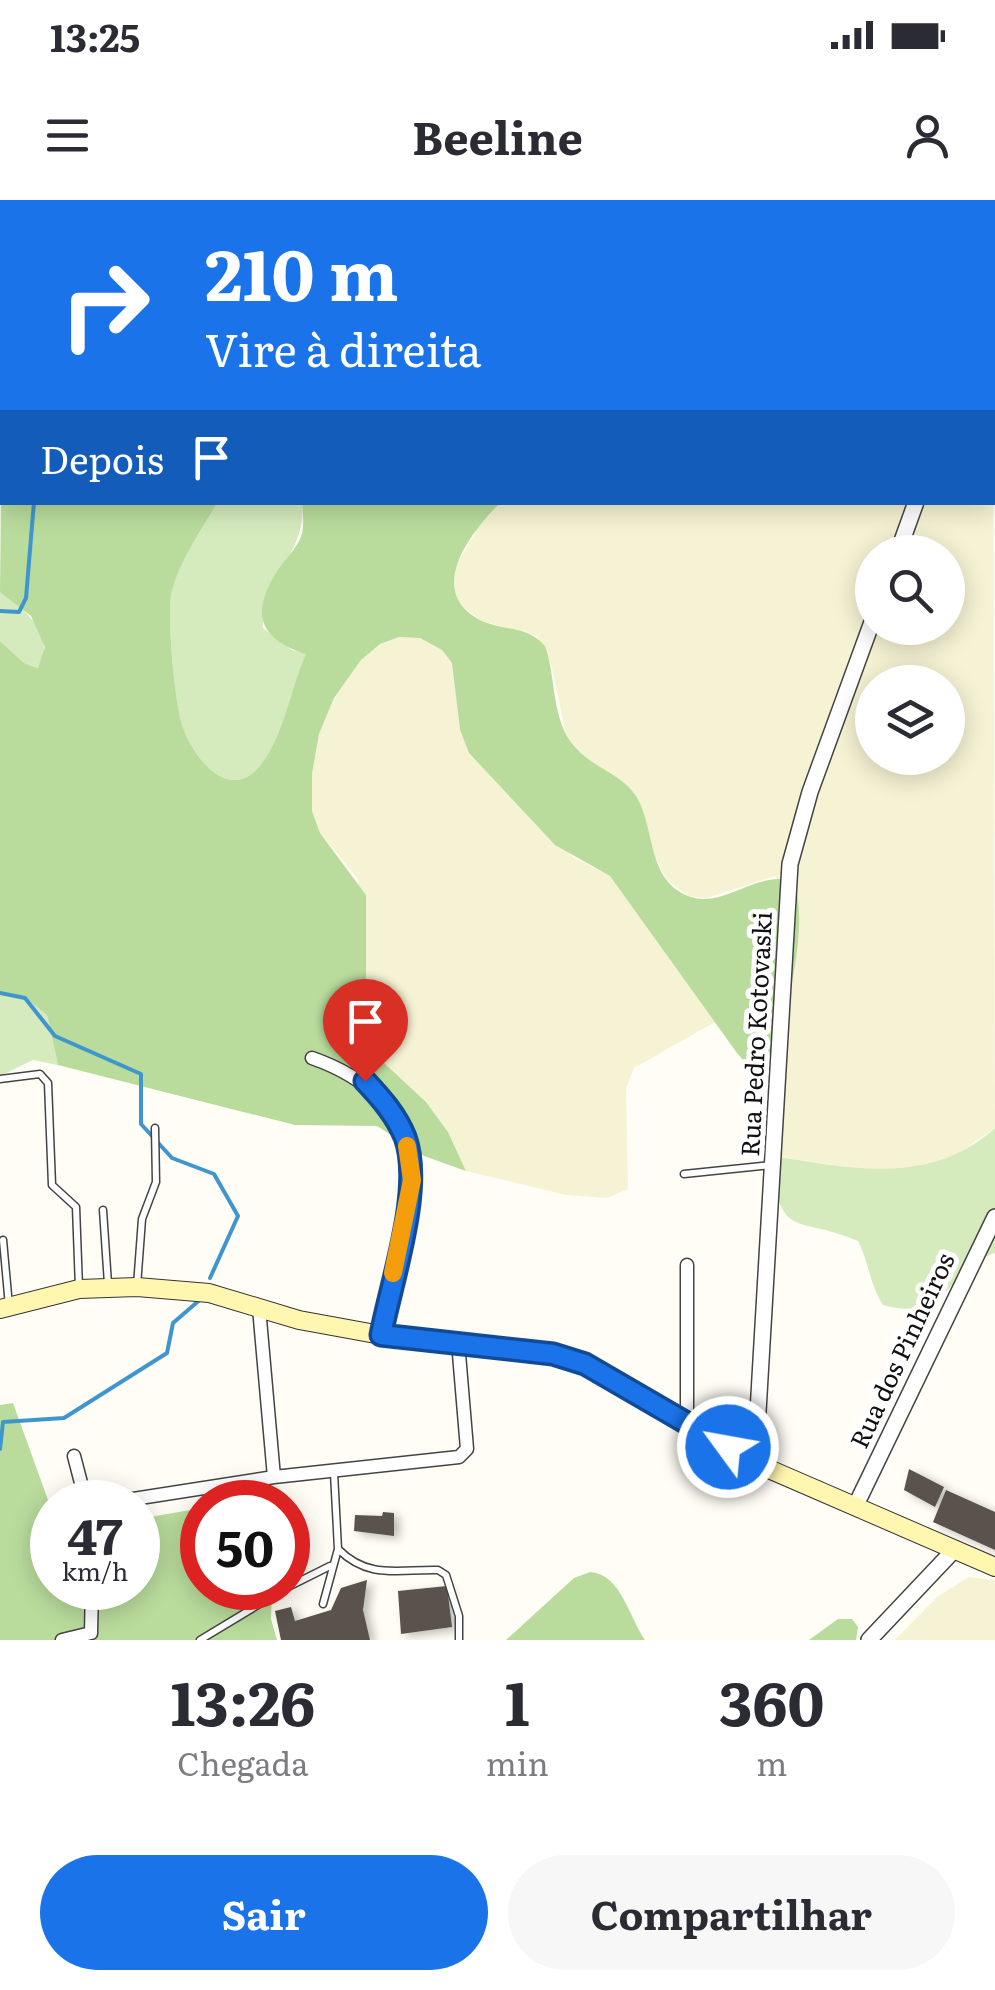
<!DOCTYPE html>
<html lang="pt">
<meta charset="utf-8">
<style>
body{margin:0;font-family:Literata,serif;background:#f7f7f7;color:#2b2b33;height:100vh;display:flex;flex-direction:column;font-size:38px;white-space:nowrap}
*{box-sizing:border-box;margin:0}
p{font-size:32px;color:#7c7c81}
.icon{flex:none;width:55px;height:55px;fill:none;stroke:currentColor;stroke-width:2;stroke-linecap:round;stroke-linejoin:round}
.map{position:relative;height:1440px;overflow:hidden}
.side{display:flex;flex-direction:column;background:#fff;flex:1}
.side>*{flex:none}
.hud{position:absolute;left:0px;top:0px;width:995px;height:305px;box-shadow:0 5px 25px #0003;background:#1a73e8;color:#fff;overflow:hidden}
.buttons{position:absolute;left:855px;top:335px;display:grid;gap:20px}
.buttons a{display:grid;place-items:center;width:110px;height:110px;border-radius:50%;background:#fff;box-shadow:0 5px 25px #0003;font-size:50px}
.speed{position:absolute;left:30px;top:1280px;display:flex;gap:20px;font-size:50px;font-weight:700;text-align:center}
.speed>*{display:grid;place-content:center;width:130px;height:130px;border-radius:50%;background:#fff;box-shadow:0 5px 25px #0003;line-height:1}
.speed small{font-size:25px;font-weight:400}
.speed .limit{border:15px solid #d22;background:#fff;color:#111}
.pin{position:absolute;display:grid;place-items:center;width:85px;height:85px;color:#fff;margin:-102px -42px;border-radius:50% 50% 50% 0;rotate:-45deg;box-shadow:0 0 10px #0007}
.pin .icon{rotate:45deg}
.me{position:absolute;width:110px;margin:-55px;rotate:302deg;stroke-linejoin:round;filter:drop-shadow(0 0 8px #0008)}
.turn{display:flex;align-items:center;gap:35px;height:210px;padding:0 40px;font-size:45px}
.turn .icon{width:130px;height:130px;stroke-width:2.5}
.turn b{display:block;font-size:70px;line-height:85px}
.then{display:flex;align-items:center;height:95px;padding:0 40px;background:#0003;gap:20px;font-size:38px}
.eta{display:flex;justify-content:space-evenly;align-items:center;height:170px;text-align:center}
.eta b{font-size:60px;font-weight:700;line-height:70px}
.button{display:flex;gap:20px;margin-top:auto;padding:20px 40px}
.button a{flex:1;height:115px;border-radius:60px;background:#1a73e8;color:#fff;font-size:40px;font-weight:700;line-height:115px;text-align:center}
.button a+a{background:#f7f7f7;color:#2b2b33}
.status{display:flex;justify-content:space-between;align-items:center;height:70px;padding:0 50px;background:#fff;direction:ltr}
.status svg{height:28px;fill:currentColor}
header{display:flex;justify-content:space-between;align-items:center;height:130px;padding:0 40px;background:#fff;font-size:45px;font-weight:700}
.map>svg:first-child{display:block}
.farmland{fill:#f6f3d4;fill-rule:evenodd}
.green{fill:#d5ebbd}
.forest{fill:#b9dc9c}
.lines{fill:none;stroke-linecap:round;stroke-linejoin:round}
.stream{stroke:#3f96cf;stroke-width:4}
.building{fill:#5a524d;filter:url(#shadow)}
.service-casing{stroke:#444;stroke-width:9}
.minor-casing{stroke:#444;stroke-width:15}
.tertiary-casing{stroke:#444;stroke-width:18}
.secondary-casing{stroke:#333;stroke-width:20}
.service{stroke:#fff;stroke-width:6}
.minor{stroke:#fff;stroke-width:12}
.tertiary{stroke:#fff;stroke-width:15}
.secondary{stroke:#fff6b0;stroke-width:18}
.route-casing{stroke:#114b97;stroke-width:25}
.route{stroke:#1a73e8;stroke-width:18}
.slow{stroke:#f59e0b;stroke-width:18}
.labels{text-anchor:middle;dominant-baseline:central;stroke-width:10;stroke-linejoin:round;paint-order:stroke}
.street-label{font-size:25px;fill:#111;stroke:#fff}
</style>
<div class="status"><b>13:25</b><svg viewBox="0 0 49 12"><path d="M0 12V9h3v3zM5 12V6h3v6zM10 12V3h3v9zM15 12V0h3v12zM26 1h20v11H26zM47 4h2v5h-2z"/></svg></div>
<header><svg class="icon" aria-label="menu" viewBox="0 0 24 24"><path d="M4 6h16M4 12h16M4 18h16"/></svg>Beeline<svg class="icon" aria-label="person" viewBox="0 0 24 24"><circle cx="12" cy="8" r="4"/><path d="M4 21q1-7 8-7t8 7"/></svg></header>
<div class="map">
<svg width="995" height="1440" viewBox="0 0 995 1440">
<defs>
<filter id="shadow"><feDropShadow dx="5.5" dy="3" stdDeviation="5" flood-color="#0004"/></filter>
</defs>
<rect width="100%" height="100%" fill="#fffdf5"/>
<path class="farmland" d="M993,41L995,928L955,956L905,970H866L772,956L779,851L800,712L775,676L706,698L689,696L667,680L652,650L643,613L584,560L566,534L551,464L537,436L482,421L459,404L452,385L454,369L482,321L500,303L992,302ZM872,352H948V428H872ZM872,482H948V558H872Z
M399,437L420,438L442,450L452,463L460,530L469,553L573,657L610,676L715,822L634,868L626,888L628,989L607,998L566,995L466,971L448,932L426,902L382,861L366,797L358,679L320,633L312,611V574L319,534L334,498L361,460L380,444Z
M969,1377L995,1380V1440H895L938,1396Z"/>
<path class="green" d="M385,0H579L384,2Z
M217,303H302C308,352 261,379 263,428L292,450L307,453C290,488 285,537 260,567C229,602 194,559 183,529C175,507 166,412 172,391C180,360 201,331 217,303Z
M0,392C24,407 58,438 39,468L24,463L0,441Z
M0,793L23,796L47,815L58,865L33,860L0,876Z
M995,928V1053C944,1070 951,1124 883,1105C870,1085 869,1063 858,1041C795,1014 779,1043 772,956C851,968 929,987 995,928Z"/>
<path class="forest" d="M73,0H385L68,2Z
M2,202V302L217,303C201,331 180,360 172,391C166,412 175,507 183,528C194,559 229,602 259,567C284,538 290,489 306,454C262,440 249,416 276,373C283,361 298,348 302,334C304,324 303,312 302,303H500C470,333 425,391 480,420C502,431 527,425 545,446C555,474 552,509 567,536C586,568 619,570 636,596C656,628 646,679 688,696C722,710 756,670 792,681C812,714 785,812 779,851L758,861L743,860L737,853L610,676L555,645L469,553L460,530L452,463L442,450L420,438L399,437L380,444L361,460L334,498L319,534L312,574V611L320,633L366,695V797L382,861L426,902L448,932L466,971L424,956L377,926L295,925L58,865L47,815L23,796L0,793V441L24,463L38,468L45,447L31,416L0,392Z
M13,1203L52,1311V1388H138V1319L202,1308V1388H272L271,1419L277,1440H0V1205Z
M265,1298C310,1300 312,1332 288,1364V1302H235Z
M590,1372C621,1374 629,1417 645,1440H506L574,1378Z
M838,1419H852L858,1427L856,1440H809Z"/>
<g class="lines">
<path class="stream" d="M221,2L222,0
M0,411L19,412L26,398L34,302
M0,793L25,798L55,836L141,874V924L172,958L214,974L238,1016L210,1078
M0,1249L3,1222L64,1218L167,1153L173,1123L202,1098"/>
</g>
<path class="building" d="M909,1269L944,1287L935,1307L904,1290Z
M946,1290L995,1312V1350L933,1322Z
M383,1312L394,1313V1336L354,1331L355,1315L382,1316Z
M367,1380L363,1410L370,1440H281L275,1411L291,1407L295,1421L331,1410L341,1388Z
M447,1386L452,1427L401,1434L398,1391Z"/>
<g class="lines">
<g class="service-casing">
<path id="service" d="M0,879L40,874L48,883L52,985L76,1007L79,1088
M684,974L771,965
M103,1010L108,1084
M3,1040L9,1106
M137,1086L142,1019L156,982L155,928
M334,1273L338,1349C369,1380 399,1369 438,1370L446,1375L459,1416V1440
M288,1387L330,1366
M323,1404L338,1349
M200,1440L286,1388"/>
</g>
<g class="minor-casing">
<path id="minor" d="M807,0L808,2
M947,0L949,2
M723,2L727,0
M992,34L995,35
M992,279H995
M312,858C454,908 403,1022 381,1135
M687,1065V1222
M259,1108L274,1277
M74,1256L86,1302
M114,1302L274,1277L459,1257L467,1249L458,1142
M62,1440L91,1433L92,1388"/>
</g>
<g class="tertiary-casing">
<path id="tertiary" d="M992,126L995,121
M898,352L916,302
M755,1263L790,664L810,592L872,422
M855,1307L995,1017
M869,1440L955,1349"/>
</g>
<g class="secondary-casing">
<path id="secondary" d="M0,1109L79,1089L137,1087L209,1093L299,1120L381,1135L553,1154L585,1164L755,1263L995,1367"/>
</g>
<use href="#service" class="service"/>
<use href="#minor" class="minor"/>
<use href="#tertiary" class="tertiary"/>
<use href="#secondary" class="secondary"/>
</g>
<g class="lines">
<g class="route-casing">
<path id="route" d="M365,881C381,898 396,915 405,937C424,988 391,1082 381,1135L553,1154L585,1164L728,1247"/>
</g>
<use href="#route" class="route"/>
<path class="slow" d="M393,1073L412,980L407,946"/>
</g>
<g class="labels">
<g class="street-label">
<text transform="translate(755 834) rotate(-87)">Rua Pedro Kotovaski</text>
<text transform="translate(901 1150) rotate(-65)">Rua dos Pinheiros</text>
</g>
</g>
</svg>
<div class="buttons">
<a><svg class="icon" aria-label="search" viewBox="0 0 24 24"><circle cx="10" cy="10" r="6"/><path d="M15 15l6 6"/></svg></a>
<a><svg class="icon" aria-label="layers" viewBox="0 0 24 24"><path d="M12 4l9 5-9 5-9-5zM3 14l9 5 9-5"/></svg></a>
</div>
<div class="speed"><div>47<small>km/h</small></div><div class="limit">50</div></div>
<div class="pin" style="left:365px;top:881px;background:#d93025"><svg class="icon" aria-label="arrive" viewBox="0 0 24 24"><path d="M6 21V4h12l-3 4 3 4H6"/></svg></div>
<svg class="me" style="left:728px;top:1247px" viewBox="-20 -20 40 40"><circle r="17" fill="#1a73e8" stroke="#fff" stroke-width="3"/><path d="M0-11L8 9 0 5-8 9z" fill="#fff"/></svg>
<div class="hud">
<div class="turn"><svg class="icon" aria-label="right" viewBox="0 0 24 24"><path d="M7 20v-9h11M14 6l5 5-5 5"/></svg><div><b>210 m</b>Vire à direita</div></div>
<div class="then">Depois<svg class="icon" aria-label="arrive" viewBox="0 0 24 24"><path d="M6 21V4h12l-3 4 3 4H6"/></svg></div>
</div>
</div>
<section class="side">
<div class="eta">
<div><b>13:26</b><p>Chegada</p></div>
<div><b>1</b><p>min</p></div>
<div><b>360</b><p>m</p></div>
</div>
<div class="button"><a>Sair</a><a>Compartilhar</a></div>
</section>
